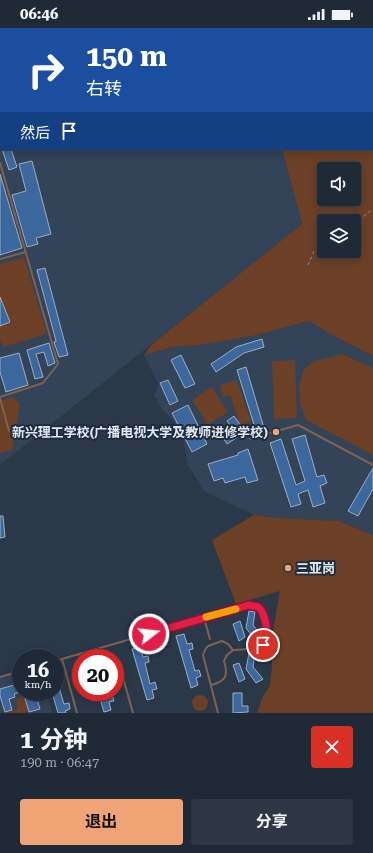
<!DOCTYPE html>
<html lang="zh">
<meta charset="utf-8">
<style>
body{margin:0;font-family:"Roboto Serif","Noto Sans SC",serif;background:#2d3642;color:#f1f3f6;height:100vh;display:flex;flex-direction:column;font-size:15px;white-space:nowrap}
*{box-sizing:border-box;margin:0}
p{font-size:13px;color:#a2a7ad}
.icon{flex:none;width:22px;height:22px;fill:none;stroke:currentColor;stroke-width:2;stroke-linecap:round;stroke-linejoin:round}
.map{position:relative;height:685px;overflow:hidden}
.details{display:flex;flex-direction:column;background:#202a36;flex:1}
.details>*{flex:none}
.guide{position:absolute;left:0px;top:0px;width:373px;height:122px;box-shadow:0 2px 10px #0003,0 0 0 1px #3d4651;background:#1a4fa0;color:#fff;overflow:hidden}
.controls{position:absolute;left:317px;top:134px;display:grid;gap:8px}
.controls a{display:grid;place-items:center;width:44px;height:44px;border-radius:4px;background:#202a36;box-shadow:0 2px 10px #0003,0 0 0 1px #3d4651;font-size:20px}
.speed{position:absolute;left:12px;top:621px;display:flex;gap:8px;font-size:20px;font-weight:700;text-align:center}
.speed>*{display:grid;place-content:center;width:52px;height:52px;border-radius:50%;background:#202a36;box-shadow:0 2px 10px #0003,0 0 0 1px #3d4651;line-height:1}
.speed small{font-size:10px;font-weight:400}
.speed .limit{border:6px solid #d22;background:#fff;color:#111}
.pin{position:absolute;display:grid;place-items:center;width:34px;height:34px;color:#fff;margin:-17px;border:2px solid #fff;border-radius:50%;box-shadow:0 1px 4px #0007}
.me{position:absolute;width:44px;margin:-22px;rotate:74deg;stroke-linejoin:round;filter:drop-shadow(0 0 3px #0008)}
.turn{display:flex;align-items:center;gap:14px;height:84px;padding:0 20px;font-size:18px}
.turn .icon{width:52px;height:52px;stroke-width:2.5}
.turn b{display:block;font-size:28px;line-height:34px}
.then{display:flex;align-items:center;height:38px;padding:0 20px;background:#0003;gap:8px;font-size:15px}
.round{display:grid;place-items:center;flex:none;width:42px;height:42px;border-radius:4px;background:#2d3642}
.overview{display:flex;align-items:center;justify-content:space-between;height:68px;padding:0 20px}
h1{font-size:24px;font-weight:700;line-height:30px}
.action{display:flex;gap:8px;margin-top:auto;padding:8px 20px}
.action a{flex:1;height:46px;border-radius:4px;background:#efa377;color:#111;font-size:16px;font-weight:700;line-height:46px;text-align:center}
.action a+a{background:#2d3642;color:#f1f3f6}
.status{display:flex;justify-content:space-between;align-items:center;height:28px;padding:0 20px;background:#202a36;direction:ltr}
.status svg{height:11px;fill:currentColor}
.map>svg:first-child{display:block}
.built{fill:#334358}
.green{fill:#6b4026;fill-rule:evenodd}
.building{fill:#3d689d;stroke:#9eadc1}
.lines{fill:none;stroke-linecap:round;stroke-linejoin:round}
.path{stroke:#86919e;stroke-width:1;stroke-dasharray:3 3;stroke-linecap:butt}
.service{stroke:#7e6152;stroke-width:2}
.route-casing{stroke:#92132f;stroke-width:10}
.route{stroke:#e11d48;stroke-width:7}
.slow{stroke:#f59e0b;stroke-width:7}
.poi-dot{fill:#efa377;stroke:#212d3d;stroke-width:1.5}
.labels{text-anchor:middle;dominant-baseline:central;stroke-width:4;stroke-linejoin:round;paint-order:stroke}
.poi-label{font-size:13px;font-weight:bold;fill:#dfe8f2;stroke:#212d3d;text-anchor:end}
</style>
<div class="status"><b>06:46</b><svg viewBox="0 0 49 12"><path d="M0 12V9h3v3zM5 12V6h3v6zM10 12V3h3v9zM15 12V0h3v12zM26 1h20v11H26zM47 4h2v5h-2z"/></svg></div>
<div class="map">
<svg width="373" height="685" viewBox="0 0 373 685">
<rect width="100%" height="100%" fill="#2b3848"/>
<path class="built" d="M0,0H373V45H372V1H1V121H282L302,196L0,437Z
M309,293L332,307L373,328V507L339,493L278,490L254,487L204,463L188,437L183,411L176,396L161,380L154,367L159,357L144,327L173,319L201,317L257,307Z
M21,643V664H46L52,684L49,685H0V649Z"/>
<path class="green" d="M372,92L373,97V328L332,307L309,293L257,307L201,317L173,319L144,327L151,317L302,196L282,121H372ZM324,141H354V171H324ZM324,193H354V223H324Z
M24,229L47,306L3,319L0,312V236Z
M342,326L373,340V427L306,392L300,376L299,358L304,341L315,333Z
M295,332L297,390L274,391L272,333Z
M237,352L251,394L240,397L230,367L223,369L220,357Z
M212,359L228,384L208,397L192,372Z
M13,369L20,377L12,422L0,425V373Z
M254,487L278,490L339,493L373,507V685H257L263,668L270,657L272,639L271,615L280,563L236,576L212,512Z
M192 675a8 8 0 1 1 16 0a8 8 0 1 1-16 0Z
M24,668L28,683L23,685H6L18,681L16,671Z"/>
<path class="building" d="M2,121H11L17,139L9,142Z
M32,133L51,206L36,210L38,216L27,219L12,167L26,163L19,136Z
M0,146L22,220L0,227Z
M45,240L68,327L59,329L54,314L56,313L37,242Z
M0,269L10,294L0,298Z
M262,311L264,319L244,325L216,344L211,336L236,319Z
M49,315L55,335L48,338L44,324L36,326L43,349L35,351L27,322Z
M19,325L28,357L6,364L0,344V330Z
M181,327L195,356L185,360L171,332Z
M246,339L264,400L256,403L237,342Z
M168,352L178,373L170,377L160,355Z
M188,377L207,416L192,424L172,385Z
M234,388L245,404L227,416L222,408L233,401L227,393Z
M305,407L317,449L324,447L327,455L320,458L325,475L313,479L308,462L298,466L301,476L291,479L270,415L281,411L296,457L305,453L292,411Z
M248,421L258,452L247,455L245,449L225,455L223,450L214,453L208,436L238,427V425Z
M373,440V461L358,488L348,483Z
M0,488H3L5,509L0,510Z
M249,583L255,584L253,597L263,609L256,613L246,600Z
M240,593L245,609L239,613L233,596Z
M184,606L187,616L192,615L193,621L189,622L195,643L199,642L201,648L196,650L198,657L191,660L176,608Z
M140,619L143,629L148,628L149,634L145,635L150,656L155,654L157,661L152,662L154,670L147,672L132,621Z
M249,625L255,626L253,639L263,651L256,655L246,641Z
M239,635L245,651L239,654L233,637Z
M55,648H56L57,650L61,648L63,654L58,656L64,676L69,675L70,681L65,683L66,685H58L52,664H55Z
M21,655V664L14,666L15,669L9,671L12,682L5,684L0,668V661Z
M23,664H35L40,681L29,684Z
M98,664H107L108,667L112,666L114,673L109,674L111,682L104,684Z
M233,665H242V678H248V684L233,685Z"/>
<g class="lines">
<path class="path" d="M354,194L360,193L367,185L373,182
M308,237L314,223L324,214"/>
<path class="service" d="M0,25H1
M0,135L58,336L43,355L0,369
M0,231L26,224
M0,370L9,403
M250,411L298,397L373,437
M204,590L210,611
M79,626L81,631
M62,631L77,685
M118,632L133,685
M55,633L249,577C251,577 256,578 258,579C266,584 269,610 263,617C260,622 240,621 233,622L228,616L222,613L208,618L205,622L203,627L218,685
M0,649L21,643
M211,657C214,656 219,655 221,653C228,649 226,639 224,633L227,627L233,622"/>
</g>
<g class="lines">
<g class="route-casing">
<path id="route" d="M149,606L249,577C252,578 256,578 258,579C265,584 268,603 266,611C266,612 264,616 263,617"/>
</g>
<use href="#route" class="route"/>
<path class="slow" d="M206,589L236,581"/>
</g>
<g class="poi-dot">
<circle cx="276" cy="404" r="4"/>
<circle cx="288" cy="540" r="4"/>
</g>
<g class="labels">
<g class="poi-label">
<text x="268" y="404">新兴理工学校(广播电视大学及教师进修学校)</text>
<text x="296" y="540" text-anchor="start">三亚岗</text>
</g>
</g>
</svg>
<div class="controls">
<a><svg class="icon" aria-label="sound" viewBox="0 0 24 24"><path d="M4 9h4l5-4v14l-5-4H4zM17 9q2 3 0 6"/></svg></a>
<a><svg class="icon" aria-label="layers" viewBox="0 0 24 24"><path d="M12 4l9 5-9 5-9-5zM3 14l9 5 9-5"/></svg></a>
</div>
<div class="speed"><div>16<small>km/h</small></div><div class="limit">20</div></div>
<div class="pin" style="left:263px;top:617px;background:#d93025"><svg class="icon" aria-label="arrive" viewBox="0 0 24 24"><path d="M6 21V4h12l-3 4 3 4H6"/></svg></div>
<svg class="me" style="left:149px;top:606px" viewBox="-20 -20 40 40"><circle r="17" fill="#e11d48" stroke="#fff" stroke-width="3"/><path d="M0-11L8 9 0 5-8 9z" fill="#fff"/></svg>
<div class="guide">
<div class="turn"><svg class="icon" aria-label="right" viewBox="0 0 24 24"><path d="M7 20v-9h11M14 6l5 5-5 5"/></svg><div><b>150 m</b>右转</div></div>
<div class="then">然后<svg class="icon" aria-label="arrive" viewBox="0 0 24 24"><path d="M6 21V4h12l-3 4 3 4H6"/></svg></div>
</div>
</div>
<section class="details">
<div class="overview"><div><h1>1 分钟</h1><p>190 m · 06:47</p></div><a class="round" style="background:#d93025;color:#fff"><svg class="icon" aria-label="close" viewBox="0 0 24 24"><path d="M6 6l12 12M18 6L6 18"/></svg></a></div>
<div class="action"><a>退出</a><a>分享</a></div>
</section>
